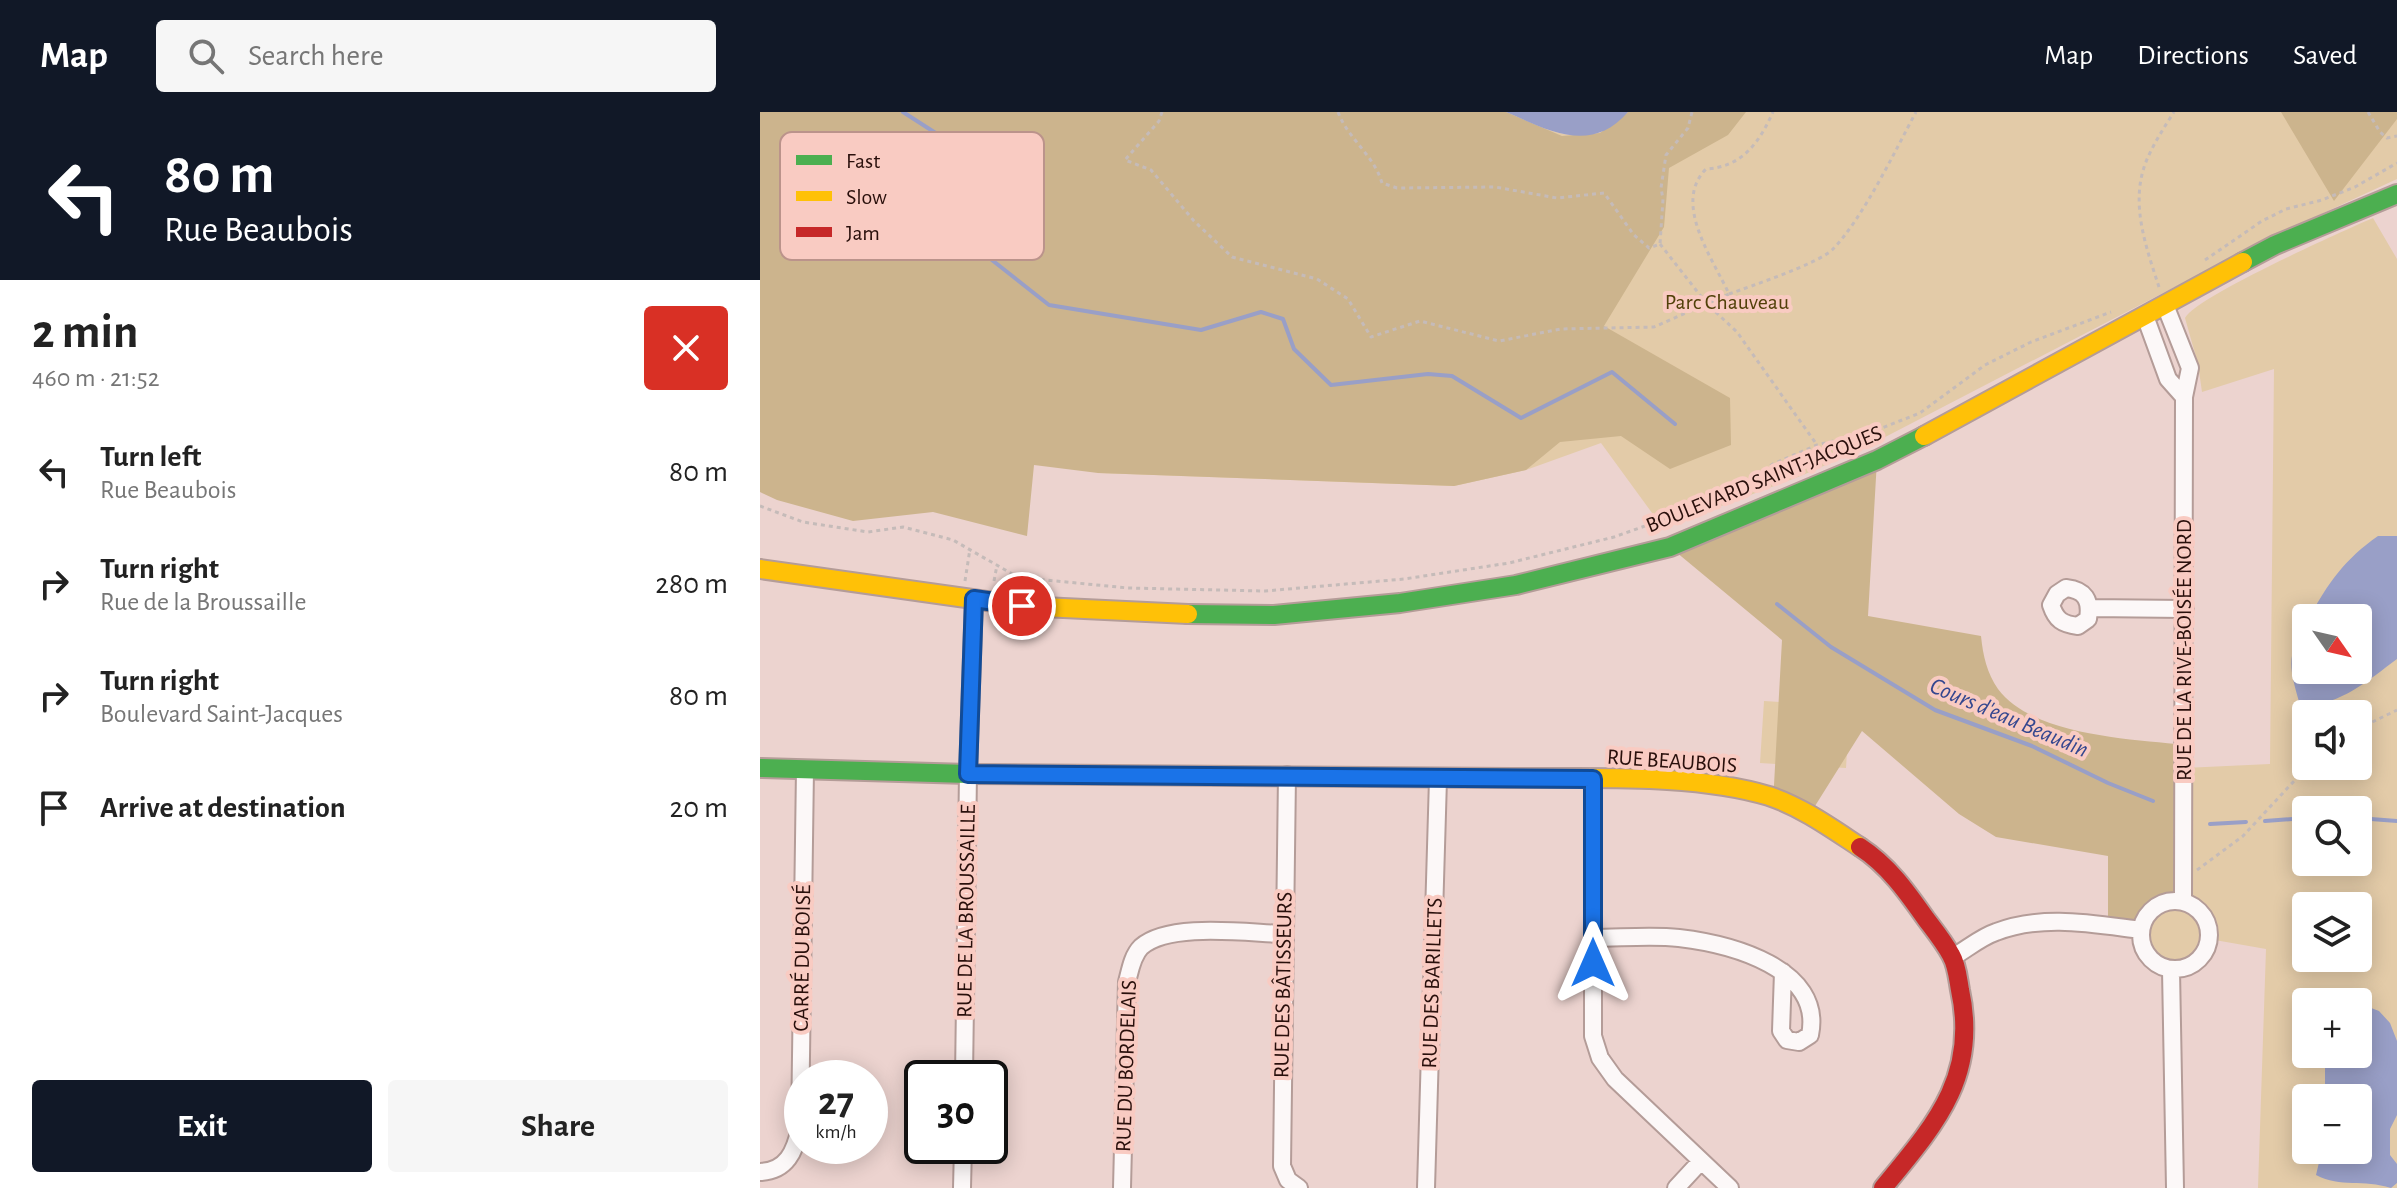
<!DOCTYPE html>
<meta charset="utf-8">
<style>
body{margin:0;font-family:"Alegreya Sans",sans-serif;background:#f6f6f6;color:#222;height:100vh;display:flex;flex-direction:column;font-size:30px;white-space:nowrap}
*{box-sizing:border-box;margin:0}
p{font-size:26px;color:#767676}
.icon{flex:none;width:44px;height:44px;fill:none;stroke:currentColor;stroke-width:2;stroke-linecap:round;stroke-linejoin:round}
.map{position:relative;flex:1;overflow:hidden}
.details{display:flex;flex-direction:column;background:#fff;width:760px}
.details>*{flex:none}
.banner{background:#111827;color:#fff;overflow:hidden}
.needle{width:52px;rotate:124deg}
.tools{position:absolute;left:1532px;top:492px;display:grid;gap:16px}
.tools a{display:grid;place-items:center;width:80px;height:80px;border-radius:8px;background:#fff;box-shadow:0 4px 20px #0003;font-size:40px}
.speed{position:absolute;left:24px;top:948px;display:flex;gap:16px;font-size:40px;font-weight:700;text-align:center}
.speed>*{display:grid;place-content:center;width:104px;height:104px;border-radius:50%;background:#fff;box-shadow:0 4px 20px #0003;line-height:1}
.speed small{font-size:20px;font-weight:400}
.speed .limit{border:4px solid #111;border-radius:12px;background:#fff;color:#111}
.pin{position:absolute;display:grid;place-items:center;width:68px;height:68px;color:#fff;margin:-34px;border:4px solid #fff;border-radius:50%;box-shadow:0 2px 8px #0007}
.me{position:absolute;width:88px;margin:-44px;rotate:0deg;stroke-linejoin:round;filter:drop-shadow(0 0 6px #0008)}
.turn{display:flex;align-items:center;gap:28px;height:168px;padding:0 32px;font-size:36px}
.turn .icon{width:104px;height:104px;stroke-width:2.5}
.turn b{display:block;font-size:56px;line-height:68px}
.round{display:grid;place-items:center;flex:none;width:84px;height:84px;border-radius:8px;background:#f6f6f6}
.head{display:flex;align-items:center;justify-content:space-between;height:136px;padding:0 32px}
h1{font-size:48px;font-weight:600;line-height:60px}
.action{display:flex;gap:16px;margin-top:auto;padding:16px 32px}
.action a{flex:1;height:92px;border-radius:8px;background:#111827;color:#fff;font-size:32px;font-weight:600;line-height:92px;text-align:center}
.action a+a{background:#f6f6f6;color:#222}
ul{padding:0;list-style:none}
li{display:flex;align-items:center;gap:24px;height:112px;padding:0 32px}
li div{flex:1}
li b{display:block;font-size:30px}
li em{font-style:normal}
header{display:flex;align-items:center;gap:48px;box-sizing:border-box;height:112px;padding:0 40px;background:#111827;color:#fff}
header strong{font-size:38px}
nav{display:flex;gap:44px;margin-inline-start:auto;font-size:28px}
.search{width:560px;height:72px;background:#f6f6f6;display:flex;align-items:center;gap:20px;box-sizing:border-box;padding:0 28px;border-radius:8px;color:#767676;font-size:30px}
main{display:flex;flex:1;min-height:0}
.map>svg:first-child{display:block}
.green{fill:#e3cba8;fill-rule:evenodd}
.forest{fill:#ccb48d}
.water{fill:#999fc7}
.lines{fill:none;stroke-linecap:round;stroke-linejoin:round}
.stream{stroke:#999fc7;stroke-width:4}
.street-casing{stroke:#b49c98;stroke-width:20}
.fast-casing{stroke:#b49c98;stroke-width:22}
.slow-casing{stroke:#b49c98;stroke-width:22}
.jam-casing{stroke:#b49c98;stroke-width:22}
.path{stroke:#c5bbb9;stroke-width:3;stroke-dasharray:4 4;stroke-linecap:butt}
.street{stroke:#fcf8f8;stroke-width:16}
.fast{stroke:#4caf50;stroke-width:18}
.slow{stroke:#ffc107;stroke-width:18}
.jam{stroke:#c62828;stroke-width:18}
.route-casing{stroke:#114b97;stroke-width:20}
.route{stroke:#1a73e8;stroke-width:14}
.labels{text-anchor:middle;dominant-baseline:central;stroke-width:8;stroke-linejoin:round;paint-order:stroke}
.park-label{font-size:22px;fill:#514009;stroke:#f9cbc2}
.street-label{font-size:22px;fill:#290f0b;stroke:#f9cbc2}
.water-label{font-size:24px;font-style:italic;fill:#35478f;stroke:#f9cbc2}
.key{fill:#f9cbc2;stroke:#bb938b;stroke-width:2}
.key-label{font-size:22px;fill:#290f0b}
</style>
<header>
<strong>Map</strong>
<div class="search"><svg class="icon" aria-label="search" viewBox="0 0 24 24"><circle cx="10" cy="10" r="6"/><path d="M15 15l6 6"/></svg>Search here</div>
<nav><a>Map</a><a>Directions</a><a>Saved</a></nav>
</header>
<main>
<section class="details">
<div class="banner">
<div class="turn"><svg class="icon" aria-label="left" viewBox="0 0 24 24"><path d="M17 20v-9H6M10 6l-5 5 5 5"/></svg><div><b>80 m</b>Rue Beaubois</div></div>
</div>
<div class="head"><div><h1>2 min</h1><p>460 m · 21:52</p></div><a class="round" style="background:#d93025;color:#fff"><svg class="icon" aria-label="close" viewBox="0 0 24 24"><path d="M6 6l12 12M18 6L6 18"/></svg></a></div>
<ul>
<li><svg class="icon" aria-label="left" viewBox="0 0 24 24"><path d="M17 20v-9H6M10 6l-5 5 5 5"/></svg><div><b>Turn left</b><p>Rue Beaubois</p></div><em>80 m</em></li>
<li><svg class="icon" aria-label="right" viewBox="0 0 24 24"><path d="M7 20v-9h11M14 6l5 5-5 5"/></svg><div><b>Turn right</b><p>Rue de la Broussaille</p></div><em>280 m</em></li>
<li><svg class="icon" aria-label="right" viewBox="0 0 24 24"><path d="M7 20v-9h11M14 6l5 5-5 5"/></svg><div><b>Turn right</b><p>Boulevard Saint-Jacques</p></div><em>80 m</em></li>
<li><svg class="icon" aria-label="arrive" viewBox="0 0 24 24"><path d="M6 21V4h12l-3 4 3 4H6"/></svg><div><b>Arrive at destination</b></div><em>20 m</em></li>
</ul>
<div class="action"><a>Exit</a><a>Share</a></div>
</section>
<div class="map">
<svg width="1637" height="1076" viewBox="0 0 1637 1076">
<rect width="100%" height="100%" fill="#ecd3cf"/>
<path class="green" d="M0,0H746C788,18 831,43 868,0H1637V67L1509,126L1104,336L1043,363L903,416L841,331L766,358L694,374L338,361Z
M1613,106L1637,147V1076H1498L1506,837L1449,827C1446,834 1443,843 1437,849C1409,873 1368,840 1386,808C1395,793 1406,790 1422,790L1424,656L1510,652L1514,257L1442,280L1438,252L1425,206C1435,185 1583,119 1613,106ZM1546,506H1598V558H1546ZM1546,602H1598V654H1546ZM1546,698H1598V750H1546ZM1546,794H1598V846H1546ZM1546,890H1598V942H1546ZM1546,986H1598V1038H1546Z
M1004,589L1033,591L1089,605L1086,656L1000,651Z"/>
<path class="forest" d="M0,0H746L802,24L840,21L868,0H986L968,23L909,56L904,115L844,214L970,286L971,333L910,357L861,324L800,330L766,358L694,374L338,361L274,353L267,424L173,400L93,409L17,388L0,380Z
M1521,0H1637V7L1574,89Z
M1117,348L1108,504L1221,524C1223,544 1227,561 1238,577C1273,624 1371,627 1424,633L1423,790C1399,789 1392,798 1381,818L1348,814V744L1236,725L1199,702L1102,619L1050,702L1011,685L1014,673L1022,528L910,435Z"/>
<path class="water" d="M746,0H868C831,43 788,18 746,0Z
M1618,424H1637V547C1607,569 1579,595 1540,593C1529,555 1526,545 1546,510V558H1598V506H1549C1568,471 1585,447 1618,424Z
M1593,889L1619,899L1630,911L1637,929V1003L1630,1017V1043L1637,1052V1071L1631,1076C1603,1067 1581,1076 1556,1063L1562,1038H1598V986H1565V942H1598V890H1588Z"/>
<g class="lines">
<path class="stream" d="M143,0L185,27L206,66L223,141L289,193L441,218L501,200L523,207L534,237L571,273L668,262L692,264L761,306L852,260L915,312
M1017,492L1071,535L1175,598L1272,634L1348,671L1393,689
M1598,706L1637,709
M1505,709L1546,706
M1450,712L1486,710"/>
<g class="street-casing">
<path id="street" d="M1405,193L1430,256L1424,285L1423,790
M1385,204L1408,267L1424,285
M1306,476C1325,478 1331,488 1328,507L1318,514C1302,512 1296,508 1291,493L1297,482Z
M1330,496L1425,497
M527,663L522,1054L528,1068L539,1076
M833,667V924L840,946L855,967L970,1076
M1381 823a34 34 0 1 1 68 0a34 34 0 1 1-68 0Z
M833,826C861,826 891,823 919,826C970,832 1064,856 1050,923L1039,930L1027,928L1021,919L1023,860
M1193,845C1207,837 1221,825 1236,820C1283,802 1333,812 1381,818
M1411,858L1415,1076
M204,966L208,661L214,487
M0,1060C27,1059 35,1039 40,1016L45,657
M202,1076L203,1034
M362,1076L367,870C370,859 372,844 381,835C409,810 487,821 523,822
M666,1076L678,667
M916,1076L941,1049"/>
</g>
<g class="fast-casing">
<path id="fast" d="M1483,150L1515,133L1637,82
M428,502L514,503L640,491L756,473L910,435L1117,348L1164,324
M0,656L208,662L751,666"/>
</g>
<g class="slow-casing">
<path id="slow" d="M1164,324L1483,150
M0,457L262,494L428,502
M751,666C831,667 933,661 1009,684C1042,695 1071,716 1100,735"/>
</g>
<g class="jam-casing">
<path id="jam" d="M1100,735C1128,753 1147,780 1166,807C1175,819 1184,830 1191,843C1197,853 1198,867 1200,878C1219,965 1174,1014 1123,1076"/>
</g>
<path class="path" d="M402,0L399,9L365,48L391,58L434,109L472,145L557,167L588,187L611,225L660,209L739,229L801,217L894,215L969,182C953,147 912,91 946,57C982,55 999,31 1013,0
M578,0C588,27 614,43 622,71L637,76L735,75L797,86L844,81L874,123L889,136L900,132L903,87L901,76L906,43L928,16L932,0
M1608,0L1620,20L1627,26L1637,24
M900,132L947,192L977,220L1057,333
M1445,148L1502,109L1526,97L1562,88L1595,75L1637,51
M1399,175C1385,132 1368,86 1389,43C1396,28 1405,14 1414,0
M969,182C991,174 1057,152 1072,138C1102,108 1135,39 1156,0
M0,394L43,410L108,420L143,415L193,428L254,463L265,466L368,476L505,479L644,467L749,451L854,425L964,386L1013,352L1057,333L1114,319L1160,301L1225,253L1271,230L1351,200
M205,469L210,437
M234,469L237,453
M1598,617L1637,598
M1437,758L1483,724L1548,654"/>
<use href="#street" class="street"/>
<use href="#fast" class="fast"/>
<use href="#slow" class="slow"/>
<use href="#jam" class="jam"/>
</g>
<g class="lines">
<g class="route-casing">
<path id="route" d="M262,494L214,487L208,662L833,667V851"/>
</g>
<use href="#route" class="route"/>
</g>
<g class="labels">
<g class="park-label">
<text x="967" y="190">Parc Chauveau</text>
</g>
<g class="street-label">
<text transform="translate(1004 367) rotate(-22)">BOULEVARD SAINT-JACQUES</text>
<text transform="translate(1424 538) rotate(-90)">RUE DE LA RIVE-BOISÉE NORD</text>
<text transform="translate(912 649) rotate(4)">RUE BEAUBOIS</text>
<text transform="translate(206 799) rotate(-89)">RUE DE LA BROUSSAILLE</text>
<text transform="translate(42 846) rotate(-89)">CARRÉ DU BOISÉ</text>
<text transform="translate(672 871) rotate(-88)">RUE DES BARILLETS</text>
<text transform="translate(523 873) rotate(-89)">RUE DES BÂTISSEURS</text>
<text transform="translate(366 954) rotate(-88)">RUE DU BORDELAIS</text>
</g>
<g class="water-label">
<text transform="translate(1249 606) rotate(23)">Cours d'eau Beaudin</text>
</g>
</g>
<rect x="20" y="20" width="264" height="128" rx="12" class="key"/>
<rect x="36" y="43" width="36" height="10" fill="#4caf50"/>
<rect x="36" y="79" width="36" height="10" fill="#ffc107"/>
<rect x="36" y="115" width="36" height="10" fill="#c62828"/>
<g class="key-label">
<text x="86" y="56">Fast</text>
<text x="86" y="92">Slow</text>
<text x="86" y="128">Jam</text>
</g>
</svg>
<div class="tools">
<a><svg class="needle" viewBox="-14 -14 28 28"><path d="M0-13l5 13h-10z" fill="#e53935"/><path d="M0 13l5-13h-10z" fill="#767676"/></svg></a>
<a><svg class="icon" aria-label="sound" viewBox="0 0 24 24"><path d="M4 9h4l5-4v14l-5-4H4zM17 9q2 3 0 6"/></svg></a>
<a><svg class="icon" aria-label="search" viewBox="0 0 24 24"><circle cx="10" cy="10" r="6"/><path d="M15 15l6 6"/></svg></a>
<a><svg class="icon" aria-label="layers" viewBox="0 0 24 24"><path d="M12 4l9 5-9 5-9-5zM3 14l9 5 9-5"/></svg></a>
<a>+</a>
<a>−</a>
</div>
<div class="speed"><div>27<small>km/h</small></div><div class="limit">30</div></div>
<div class="pin" style="left:262px;top:494px;background:#d93025"><svg class="icon" aria-label="arrive" viewBox="0 0 24 24"><path d="M6 21V4h12l-3 4 3 4H6"/></svg></div>
<svg class="me" style="left:833px;top:851px" viewBox="-20 -20 40 40"><path d="M0-17L14 15 0 8-14 15z" fill="#1a73e8" stroke="#fff" stroke-width="4"/></svg>
</div>
</main>
